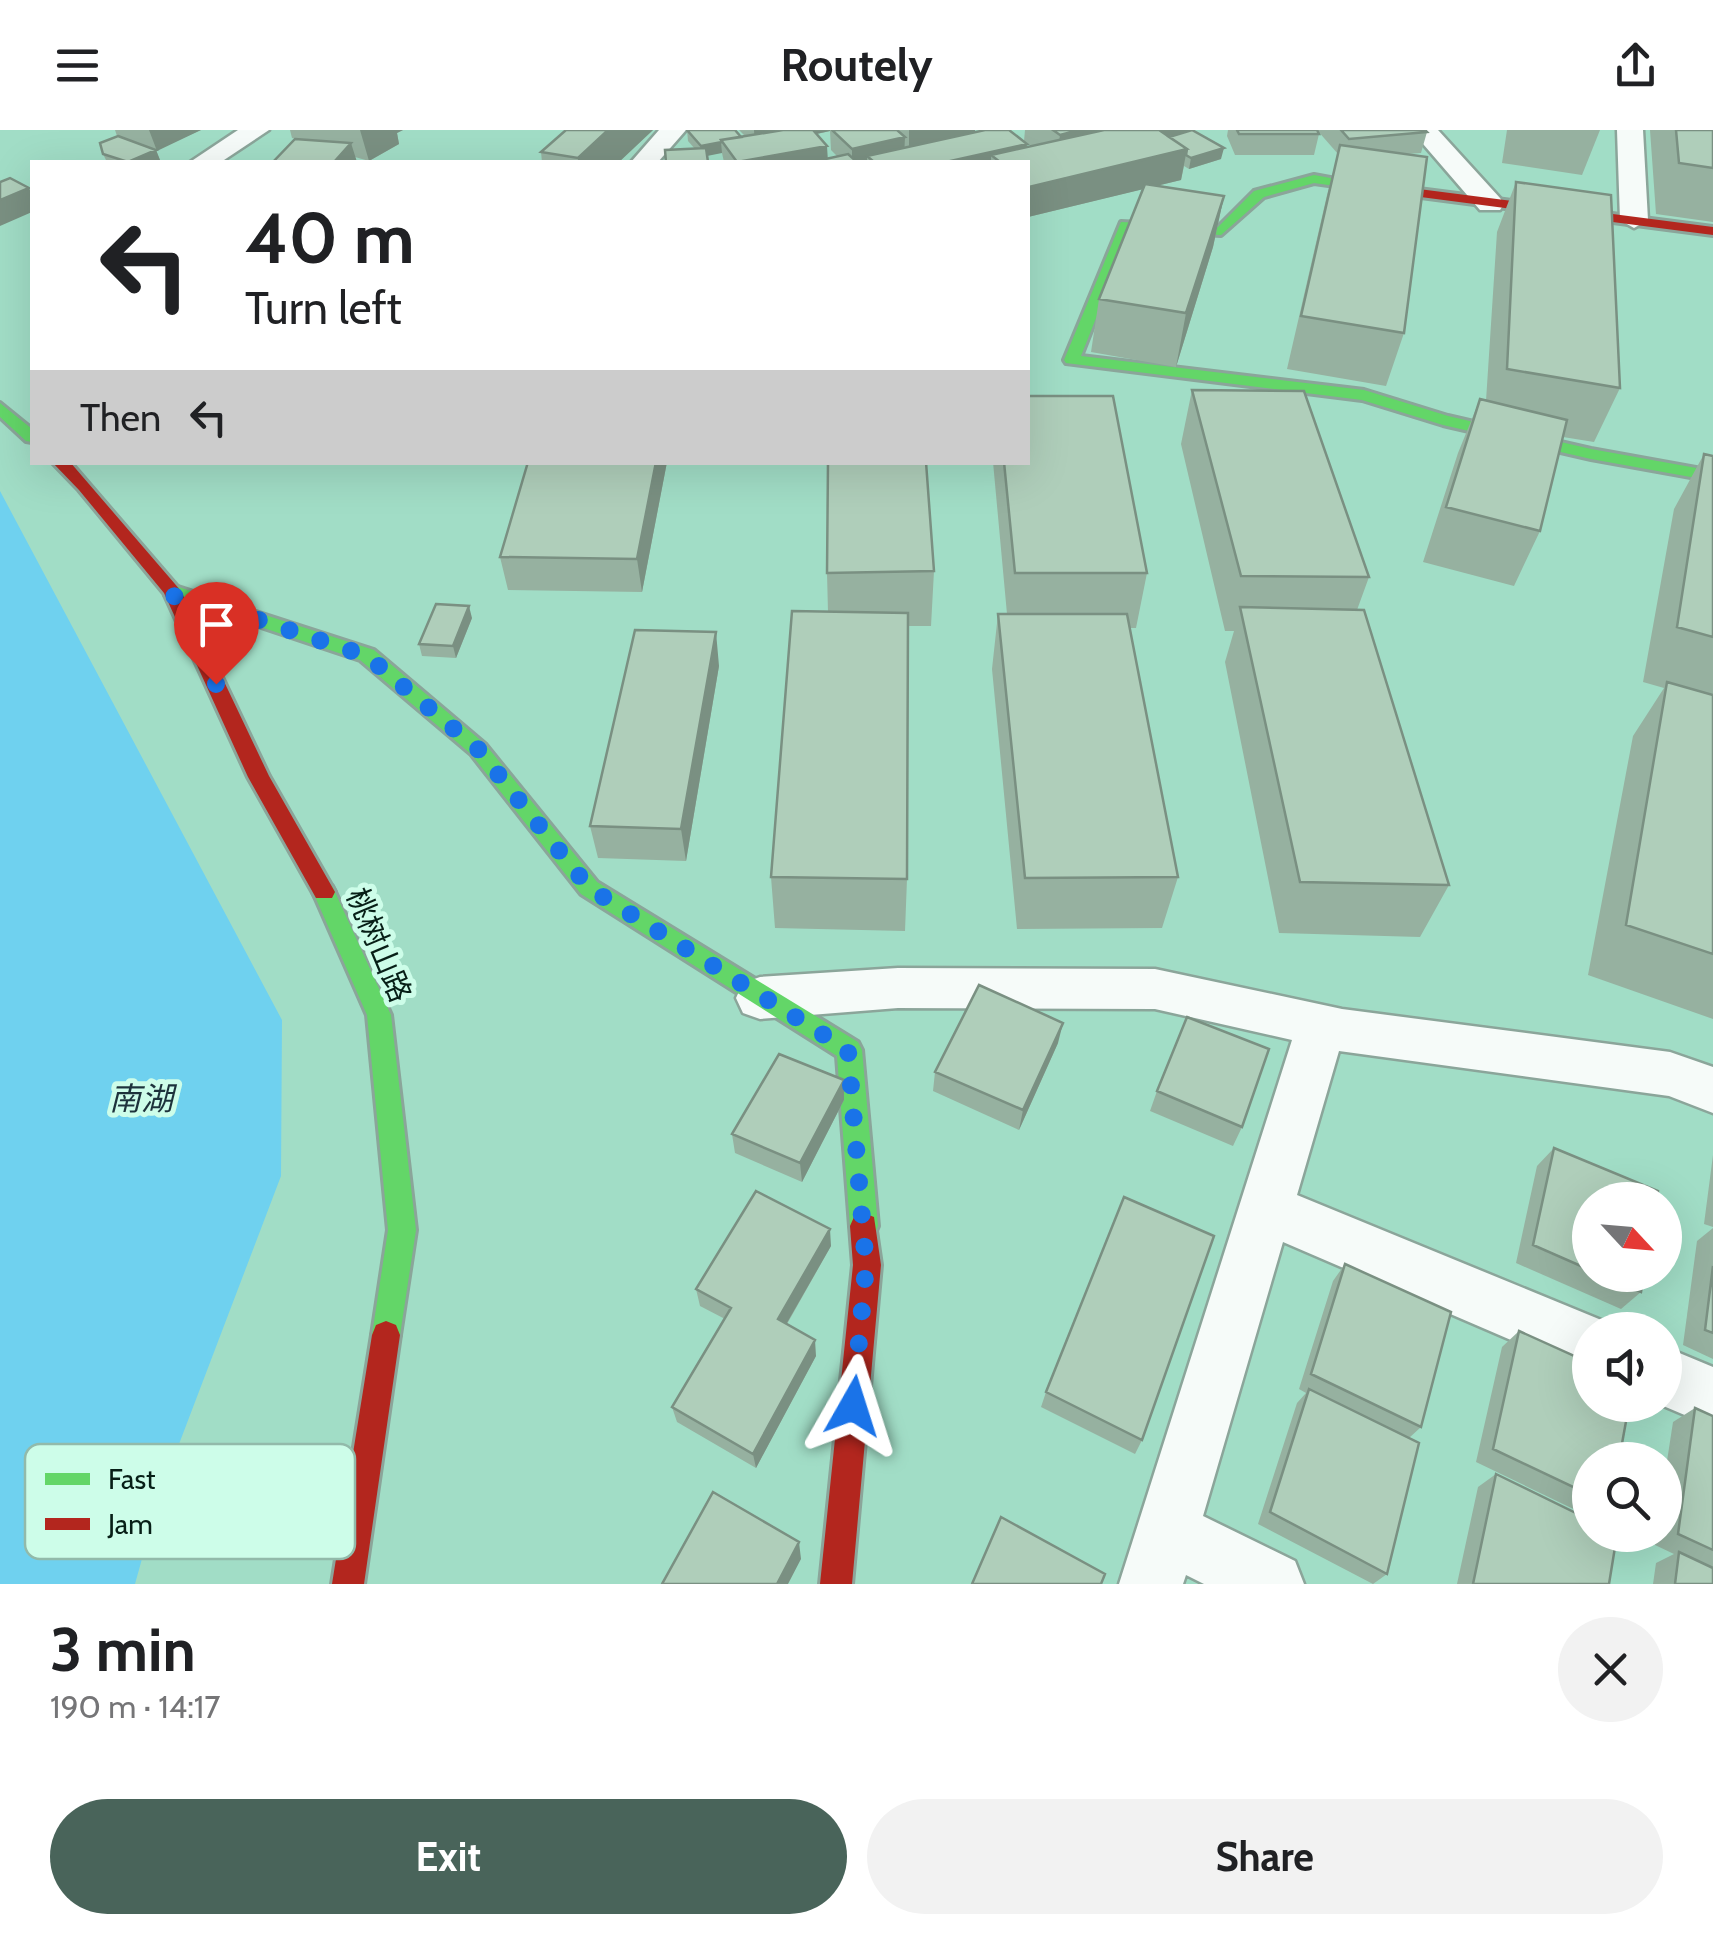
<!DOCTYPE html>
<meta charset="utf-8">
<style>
body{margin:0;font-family:Cabin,"Noto Sans SC",sans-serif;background:#f2f2f2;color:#202124;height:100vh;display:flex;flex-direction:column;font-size:38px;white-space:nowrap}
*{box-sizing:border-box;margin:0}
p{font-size:32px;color:#757577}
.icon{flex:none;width:55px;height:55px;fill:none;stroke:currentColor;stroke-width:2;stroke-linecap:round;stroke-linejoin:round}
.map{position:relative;height:1454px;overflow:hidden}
.side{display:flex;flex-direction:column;background:#fff;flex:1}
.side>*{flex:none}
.hud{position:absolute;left:30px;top:30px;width:1000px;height:305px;border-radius:0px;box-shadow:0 10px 40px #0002;background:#fff;color:#202124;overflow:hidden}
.needle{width:65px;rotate:116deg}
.fabs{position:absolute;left:1572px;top:1052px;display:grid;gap:20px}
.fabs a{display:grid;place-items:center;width:110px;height:110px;border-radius:50%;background:#fff;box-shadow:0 10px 40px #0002;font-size:50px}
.pin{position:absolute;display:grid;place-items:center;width:85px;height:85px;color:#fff;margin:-102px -42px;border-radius:50% 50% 50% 0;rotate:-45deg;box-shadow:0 0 10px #0007}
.pin .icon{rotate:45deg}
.me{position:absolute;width:110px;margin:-55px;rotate:6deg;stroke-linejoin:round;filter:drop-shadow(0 0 8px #0008)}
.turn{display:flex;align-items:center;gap:35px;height:210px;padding:0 50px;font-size:45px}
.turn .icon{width:130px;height:130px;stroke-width:2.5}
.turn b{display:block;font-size:70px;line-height:85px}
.then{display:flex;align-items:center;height:95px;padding:0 50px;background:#0003;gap:20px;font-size:38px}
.round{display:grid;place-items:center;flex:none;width:105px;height:105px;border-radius:52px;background:#f2f2f2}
.overview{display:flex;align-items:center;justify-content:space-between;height:170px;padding:0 50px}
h1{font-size:60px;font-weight:800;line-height:75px}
.primary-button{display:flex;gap:20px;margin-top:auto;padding:20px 50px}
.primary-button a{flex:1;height:115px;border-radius:60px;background:#49645a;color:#fff;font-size:40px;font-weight:800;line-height:115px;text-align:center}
.primary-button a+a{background:#f2f2f2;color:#202124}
header{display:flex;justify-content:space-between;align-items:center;height:130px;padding:0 50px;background:#fff;font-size:45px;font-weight:800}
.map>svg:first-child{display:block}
.green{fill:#a1ddc6;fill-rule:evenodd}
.water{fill:#6fd1ef}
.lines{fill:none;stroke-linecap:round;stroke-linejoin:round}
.street-casing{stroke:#8ba59a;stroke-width:5}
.fast-casing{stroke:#8ba59a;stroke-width:6}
.jam-casing{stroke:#8ba59a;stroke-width:6}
.street{fill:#f6fbf9;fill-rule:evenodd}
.fast{fill:#63d668;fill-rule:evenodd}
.jam{fill:#b3261e;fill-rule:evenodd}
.wall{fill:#96b1a0;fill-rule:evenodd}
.shaded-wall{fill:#7a9082}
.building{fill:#afceba;stroke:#7a9082;stroke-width:2.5}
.route{stroke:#1a73e8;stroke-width:18;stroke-dasharray:0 32.4}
.labels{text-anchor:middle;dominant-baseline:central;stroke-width:10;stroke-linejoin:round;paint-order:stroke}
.street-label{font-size:30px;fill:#071f17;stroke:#cdfde9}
.water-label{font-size:32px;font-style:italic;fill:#1d323b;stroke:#cdfde9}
.key{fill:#cdfde9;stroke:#92baaa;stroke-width:2.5}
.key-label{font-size:28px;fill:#071f17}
</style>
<header><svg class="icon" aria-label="menu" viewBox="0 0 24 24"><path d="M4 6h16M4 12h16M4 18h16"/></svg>Routely<svg class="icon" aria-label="share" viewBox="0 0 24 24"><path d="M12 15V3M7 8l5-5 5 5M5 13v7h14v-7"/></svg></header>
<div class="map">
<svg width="1713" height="1454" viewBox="0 0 1713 1454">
<rect width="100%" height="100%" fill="#c4e5d7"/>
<path class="green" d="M0,0H1713V1454H0ZM32,32H1028V332H32ZM1590,1070H1665V1145H1590ZM1590,1200H1665V1275H1590ZM1590,1330H1665V1405H1590Z"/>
<path class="water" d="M0,361L282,890L281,1046L160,1364L135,1454H0Z"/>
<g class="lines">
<g class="street-casing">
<path id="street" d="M238,0H269L221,32H190Z
M659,0H686L658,32H631Z
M1411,0H1438L1500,68L1504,74L1500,80H1480Z
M1617,0H1643L1648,90L1634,98L1620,90Z
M898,838L1155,839L1342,879L1670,922L1713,937V983L1669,966L1339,921L1297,1065L1611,1194L1613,1200H1590V1244L1283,1112L1203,1386L1295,1431L1304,1454H1204L1186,1445L1183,1454H1119L1292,910L1155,879L898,878L760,889L743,883L736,868L743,853L760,847Z
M1665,1217L1713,1237V1297L1661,1275H1665Z"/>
</g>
<g class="fast-casing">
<path id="fast" d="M1314,45L1379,57L1372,61L1314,53L1264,67L1221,105L1131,100L1081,226L1364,260L1448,286L1591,319L1713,341V351L1591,329L1443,295L1362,270L1066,233L1064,230L1121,92L1218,97L1254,61Z
M0,273L32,299V312L26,311L0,287Z
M172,455L374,520L485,614L597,752L858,912L862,920L878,1096L874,1105L864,1109L854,1105L850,1096L837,926L581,764L471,624L360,530L165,465V457Z
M324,753L332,756L335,762L391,885L416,1100L400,1205L396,1215L386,1219L376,1215L372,1205L388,1100L367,885L313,762L316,756Z"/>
</g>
<g class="jam-casing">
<path id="jam" d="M1372,53L1713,97V105L1367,60V54Z
M52,332H70L181,461L269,646L335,762L332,768H316L248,647L164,463L79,360Z
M864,1083L874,1087L881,1135L852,1454H820L853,1135L850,1096L854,1087Z
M386,1191L396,1195L400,1205L364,1454H332L372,1205L376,1195Z"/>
</g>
<use href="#street" class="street"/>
<use href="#fast" class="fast"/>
<use href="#jam" class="jam"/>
</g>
<path class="wall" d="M115,0H201L156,20L160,30L155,32H107L103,24L117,6Z
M290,0H403L397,3L399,14L369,31L355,27L357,32H273L297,9L292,8Z
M566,0H653L619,32H542L541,22Z
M687,0L741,7L745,6L739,0H975V2L1026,17L1031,16L1024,11L1025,0H1193L1168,6L1221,29L1189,39L1184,36L1181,50L1156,56L1224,66L1213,117L1176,237L1091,222L1099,169L1143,59L1028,87V32H724L722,23L695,19L688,11ZM830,1L831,20L838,27L827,29L817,4Z
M1228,0H1425L1427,2L1421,23L1407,24L1404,203L1386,256L1287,239L1327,65L1338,24L1317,0L1319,4L1314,25H1235L1227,6Z
M1507,0H1600L1582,45L1502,33Z
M1650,0H1713V92L1656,84Z
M1516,52L1620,258L1594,312L1563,307L1540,401L1514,456L1423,432L1458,323L1480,269L1486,271L1497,102Z
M1192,260L1369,447L1357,480L1449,755L1420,807L1279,803L1225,532L1234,501H1225L1181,314Z
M1704,324L1713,326V889L1588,845L1633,606L1664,558L1643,552L1674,379Z
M528,332H667L642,462L508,460L500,427Z
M993,332H1028L1147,443L1136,498H1130L1178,747L1162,798L1017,799L992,539L998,484H1007Z
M934,441L931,496H908L907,749L905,801L775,798L771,747L828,482L827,443Z
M472,488L456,528L422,526L419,514Z
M719,536L686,731L598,728L590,696Z
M1058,913L1019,1000L933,961L935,942Z
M844,950V970L802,1052L735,1023L732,1004Z
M1157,961L1242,997L1233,1016L1150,981Z
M1554,1018L1590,1070V1145H1644L1641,1162L1621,1179L1516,1133L1537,1036Z
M1713,1025V1097L1704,1094Z
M1713,1098V1229L1683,1215L1697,1111Z
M831,1116L787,1194L816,1226L756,1338L677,1292L672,1277L725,1189L700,1176L696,1159Z
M1345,1134L1421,1297L1409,1308L1387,1444L1373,1454L1258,1394L1297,1273L1306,1263L1299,1259L1333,1151Z
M1519,1201L1590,1330V1387L1476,1332L1502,1217Z
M1046,1262L1142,1310L1135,1324L1041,1277Z
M1695,1278L1713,1286V1454H1653L1656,1433L1674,1424L1655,1415L1656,1405H1665V1344L1673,1292Z
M1496,1344L1609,1454H1457L1478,1357Z"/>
<path class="shaded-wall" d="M149,0H201L157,21Z
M360,0H403L397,3L399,14L369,31Z
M608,0H653L619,32H578V28Z
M754,0H830V1L755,17Z
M909,0H975V3L909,16Z
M1079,0H1193L1056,35L1060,5Z
M905,7L904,28L867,26V32H852V19Z
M721,12L722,23L702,27L701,16Z
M351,13L357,32H334Z
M1027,14L1025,32L991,25V32H946Z
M827,16L828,32H737Z
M1224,18L1221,29L1189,39L1191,28Z
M1187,19L1181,50L1028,87L1029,57Z
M156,20L160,30L155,32H128Z
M29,58L32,65V82L0,96V70Z
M1224,66L1213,117L1176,237L1186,183Z
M656,332H667L642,462L637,429Z
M469,476L472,488L456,528L453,516Z
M716,502L719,536L686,731L681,699Z
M1063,893L1058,913L1019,1000L1023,980Z
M844,950V970L802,1052L800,1033Z
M830,1099L831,1116L780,1205L778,1189Z
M815,1210L816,1226L756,1338L753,1324Z
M799,1412L801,1429L788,1454H777Z"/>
<path class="building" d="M566,0H608L578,28L541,22Z
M687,0H735L741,7L721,10L722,12L701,16Z
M783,0H813L827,16L737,32L721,10Z
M832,0H897L905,7L852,19Z
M985,0H1009L1027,14L946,32H874L867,26Z
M1053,0H1079L1060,5Z
M1104,0H1159L1187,19L1029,57L1028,56V32H1000L991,25Z
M1192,0L1224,18L1191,28L1186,25L1187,19L1169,7Z
M1237,0H1317L1319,4H1239Z
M1341,0H1425L1427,2L1349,9Z
M1676,0H1713V38L1679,33Z
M118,6L156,20L128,32L103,24L100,13Z
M295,9L351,13L334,32H273Z
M1340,15L1427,27L1404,203L1301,186Z
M706,18L708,32H666L665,20Z
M848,24L857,32H812Z
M10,48L29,58L0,70V52Z
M1516,52L1611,65L1620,258L1507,239Z
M1145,54L1224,66L1186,183L1099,169Z
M1192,260L1304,261L1369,447L1241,446Z
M1028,266H1113L1147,443H1015L1004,332H1028Z
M1480,269L1567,290L1540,401L1446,377Z
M1704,324L1713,326V507L1677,497Z
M528,332H656L637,429L500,427Z
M828,332H926L934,441L827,443Z
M436,474L469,476L453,516L419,514Z
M1240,477L1364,480L1449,755L1300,752Z
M792,481L908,483L907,749L771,747Z
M998,484H1127L1178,747L1025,748Z
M635,500L716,502L681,699L590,696Z
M1667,552L1713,565V824L1626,795Z
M979,855L1063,893L1023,980L935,942Z
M1187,887L1269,919L1242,997L1157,961Z
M779,924L844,950L800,1033L732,1004Z
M1554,1018L1658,1061L1657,1070H1590V1140L1533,1115Z
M756,1061L830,1099L778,1189L815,1210L753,1324L672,1277L731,1178L696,1159Z
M1124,1067L1214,1106L1142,1310L1046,1262Z
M1345,1134L1451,1182L1421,1297L1311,1244Z
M1713,1136V1203L1705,1200Z
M1601,1145H1644L1641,1162Z
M1519,1201L1590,1233V1275H1629L1619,1330H1590V1365L1493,1319Z
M1309,1259L1419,1313L1387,1444L1270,1382Z
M1695,1278L1713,1286V1420L1678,1404Z
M1496,1344L1590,1390V1405H1617L1609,1454H1473Z
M713,1362L799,1412L777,1454H662Z
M1001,1387L1105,1444L1101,1454H972Z
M1679,1422L1713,1438V1454H1675Z"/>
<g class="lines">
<path class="route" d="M216,554L172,461L367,526L478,619L589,758L848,920L866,1136L853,1276"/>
</g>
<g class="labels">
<g class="street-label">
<text transform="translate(379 815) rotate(67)">桃树山路</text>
</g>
<g class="water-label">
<text x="141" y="968">南湖</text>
</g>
</g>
<rect x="25" y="1314" width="330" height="115" rx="15" class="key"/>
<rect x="45" y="1343" width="45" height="12" fill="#63d668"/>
<rect x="45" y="1388" width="45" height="12" fill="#b3261e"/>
<g class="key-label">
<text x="108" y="1359">Fast</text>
<text x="108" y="1404">Jam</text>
</g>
</svg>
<div class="fabs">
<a><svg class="needle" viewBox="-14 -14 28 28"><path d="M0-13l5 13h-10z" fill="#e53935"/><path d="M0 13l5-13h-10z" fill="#757577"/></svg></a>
<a><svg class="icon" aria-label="sound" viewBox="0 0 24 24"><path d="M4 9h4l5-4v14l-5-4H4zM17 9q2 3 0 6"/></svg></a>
<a><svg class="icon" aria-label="search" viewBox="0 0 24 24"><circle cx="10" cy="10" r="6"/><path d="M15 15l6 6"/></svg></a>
</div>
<div class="pin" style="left:216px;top:554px;background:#d93025"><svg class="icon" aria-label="arrive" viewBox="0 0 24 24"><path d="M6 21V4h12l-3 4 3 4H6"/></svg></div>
<svg class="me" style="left:853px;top:1276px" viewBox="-20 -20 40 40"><path d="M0-17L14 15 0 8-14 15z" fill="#1a73e8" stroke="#fff" stroke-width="4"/></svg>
<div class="hud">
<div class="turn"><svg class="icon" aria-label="left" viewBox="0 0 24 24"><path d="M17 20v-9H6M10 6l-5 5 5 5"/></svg><div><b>40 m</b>Turn left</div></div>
<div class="then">Then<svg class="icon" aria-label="left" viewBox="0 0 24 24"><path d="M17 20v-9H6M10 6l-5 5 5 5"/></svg></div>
</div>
</div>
<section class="side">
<div class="overview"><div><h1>3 min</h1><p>190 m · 14:17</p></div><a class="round"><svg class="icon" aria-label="close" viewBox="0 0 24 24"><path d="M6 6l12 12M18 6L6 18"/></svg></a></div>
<div class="primary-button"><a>Exit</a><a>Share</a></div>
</section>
